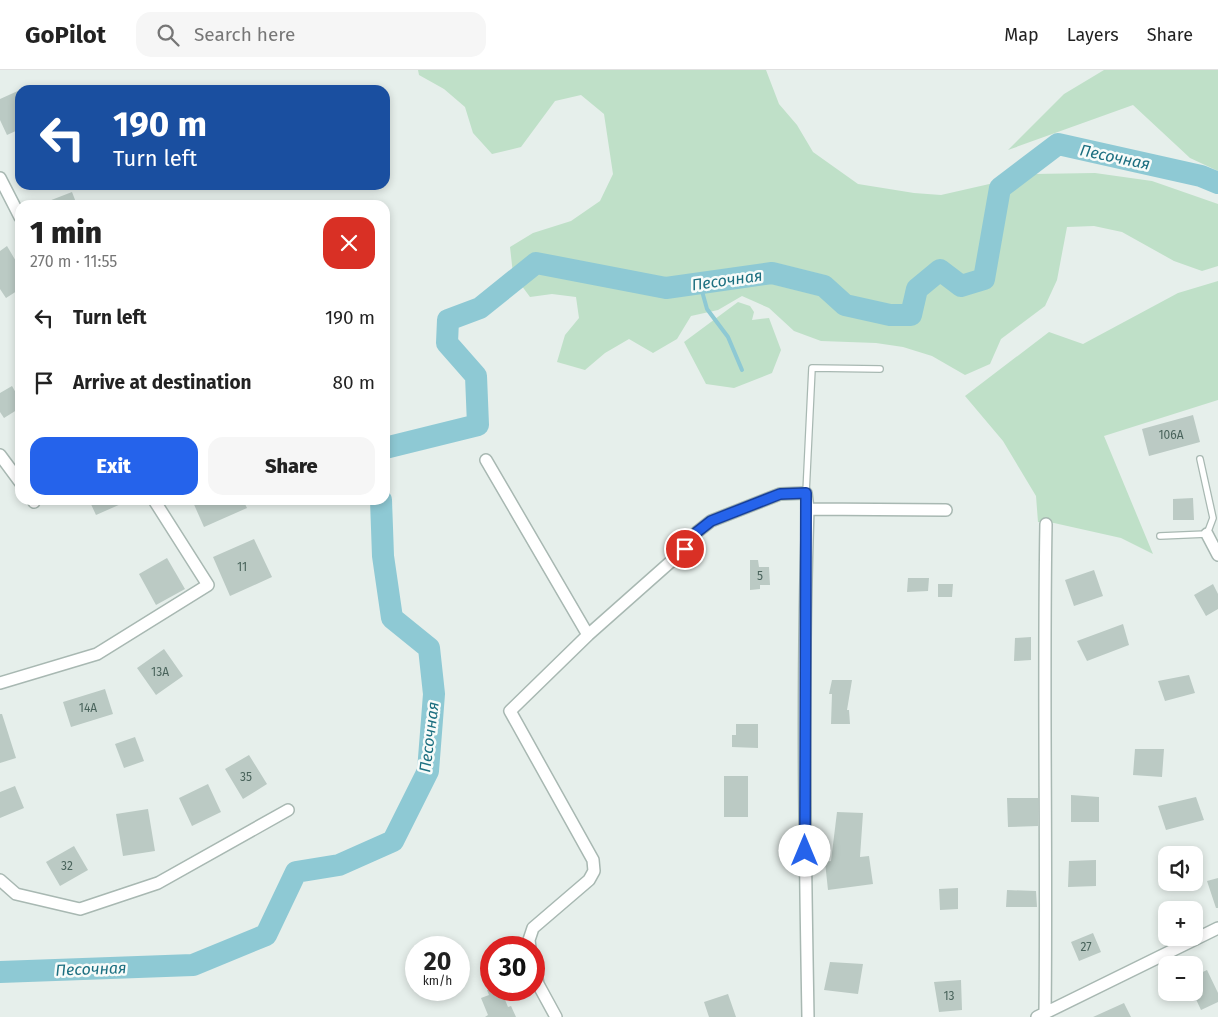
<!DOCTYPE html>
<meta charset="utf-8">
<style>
body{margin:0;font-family:"Fira Sans",sans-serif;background:#f6f6f6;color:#222;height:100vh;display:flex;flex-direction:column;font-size:19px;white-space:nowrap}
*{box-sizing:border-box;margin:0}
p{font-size:16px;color:#767676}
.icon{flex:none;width:28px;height:28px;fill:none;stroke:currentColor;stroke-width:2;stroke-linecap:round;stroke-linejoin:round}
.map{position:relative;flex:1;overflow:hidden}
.details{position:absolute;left:15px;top:130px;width:375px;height:305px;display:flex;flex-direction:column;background:#fff;border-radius:15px;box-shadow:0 2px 8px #0003}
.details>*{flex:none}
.guide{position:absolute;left:15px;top:15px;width:375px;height:105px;border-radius:15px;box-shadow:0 2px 8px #0003;background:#1a4fa0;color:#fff;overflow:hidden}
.controls{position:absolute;left:1158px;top:776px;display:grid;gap:10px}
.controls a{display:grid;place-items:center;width:45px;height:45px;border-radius:10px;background:#fff;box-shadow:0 2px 8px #0003;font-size:25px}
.speed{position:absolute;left:405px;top:866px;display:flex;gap:10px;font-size:25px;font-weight:700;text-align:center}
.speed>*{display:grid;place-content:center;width:65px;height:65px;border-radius:50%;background:#fff;box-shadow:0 2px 8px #0003;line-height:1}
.speed small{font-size:12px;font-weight:400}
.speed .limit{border:8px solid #d22;background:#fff;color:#111}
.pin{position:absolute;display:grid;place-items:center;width:42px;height:42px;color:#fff;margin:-21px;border:2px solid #fff;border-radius:50%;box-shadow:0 1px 5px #0007}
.me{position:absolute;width:55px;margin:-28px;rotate:0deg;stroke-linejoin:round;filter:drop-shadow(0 0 4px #0008)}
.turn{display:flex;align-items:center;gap:18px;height:105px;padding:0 15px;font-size:22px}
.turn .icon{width:65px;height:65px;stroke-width:2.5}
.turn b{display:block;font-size:35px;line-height:42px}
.round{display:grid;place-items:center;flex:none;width:52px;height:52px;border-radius:15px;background:#f6f6f6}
.headline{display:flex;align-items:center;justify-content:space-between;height:85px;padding:0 15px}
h1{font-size:30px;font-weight:800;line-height:38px}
.primary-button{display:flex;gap:10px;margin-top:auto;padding:10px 15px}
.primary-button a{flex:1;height:58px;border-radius:15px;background:#2563eb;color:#fff;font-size:20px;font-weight:800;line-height:58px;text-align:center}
.primary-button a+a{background:#f6f6f6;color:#222}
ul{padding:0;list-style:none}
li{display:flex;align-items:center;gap:15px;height:65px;padding:0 15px}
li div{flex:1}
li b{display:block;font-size:19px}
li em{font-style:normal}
header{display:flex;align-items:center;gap:30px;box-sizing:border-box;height:70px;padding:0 25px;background:#fff;border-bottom:1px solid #e0e0e0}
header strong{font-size:24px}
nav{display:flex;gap:28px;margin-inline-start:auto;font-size:18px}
.search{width:350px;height:45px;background:#f6f6f6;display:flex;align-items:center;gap:12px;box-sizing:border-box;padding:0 18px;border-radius:15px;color:#767676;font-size:19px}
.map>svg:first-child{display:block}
.green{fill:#bfe0c8}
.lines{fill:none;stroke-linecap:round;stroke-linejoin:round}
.stream{stroke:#8ec9d4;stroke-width:4}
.river{stroke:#8ec9d4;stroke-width:22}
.building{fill:#bbcac4}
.lane-casing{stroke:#a8b8b2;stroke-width:8}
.street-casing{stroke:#a8b8b2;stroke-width:14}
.lane{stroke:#fff;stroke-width:5.5}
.street{stroke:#fff;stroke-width:11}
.route-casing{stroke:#184099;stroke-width:12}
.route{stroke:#2563eb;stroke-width:9}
.labels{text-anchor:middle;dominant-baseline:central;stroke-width:5;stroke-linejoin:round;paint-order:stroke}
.number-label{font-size:12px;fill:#4a645c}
.water-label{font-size:16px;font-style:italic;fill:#1c6f80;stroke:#f7fbf9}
</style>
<header>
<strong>GoPilot</strong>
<div class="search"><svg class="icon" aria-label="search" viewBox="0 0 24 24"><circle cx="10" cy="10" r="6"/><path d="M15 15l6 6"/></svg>Search here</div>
<nav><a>Map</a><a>Layers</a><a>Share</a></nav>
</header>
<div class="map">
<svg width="1218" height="947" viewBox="0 0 1218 947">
<rect width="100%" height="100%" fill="#e6efeb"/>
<path class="green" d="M418,0H766L779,34L797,55L813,82L858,114L914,123L941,125L1033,104L1095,103L1152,111L1218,134V196L1202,201L1174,191L1122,162L1094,156L1067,157L1057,210L1045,236L1001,269L990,294L965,305L932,286L903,277L876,273L821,271L794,261L769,238L742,226L718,240L691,246L677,269L653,283L629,269L605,283L585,300L557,292L565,265L579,248L576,227L552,224L530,227L513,204L510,177L533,163L571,151L600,131L613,104L604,44L581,25L555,31L521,77L492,84L473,63L465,37L444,19L419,5Z
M1104,0H1218V101L1190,88L1133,35L1008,80L1064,24Z
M1218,211V330L1104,366L1153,484L1121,468L1054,453L1038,452L1036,426L1003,371L965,326L1049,262L1083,274L1178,223Z
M738,232L750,236L754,242L752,250L769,248L781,280L772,303L734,318L706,314L684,272Z"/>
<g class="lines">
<path class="stream" d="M700,214L707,239L728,267L742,300"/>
<path class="river" d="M385,378L478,355L476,306L447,273L448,250L480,238L536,193L666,218L772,203L824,216L845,235L890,245H911L917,219L940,200L961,216L984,209L1000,118L1058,74L1201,106L1218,113
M0,902L193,895L266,865L296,802L339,795L393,771L428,701L434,624L429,578L392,548L383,486L381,430"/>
</g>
<path class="building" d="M20,20V59L7,65L0,50V29Z
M72,122L77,135H41V134Z
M7,176L20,198V219L6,228L0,219V181Z
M12,316L20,330V338L4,348L0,342V323Z
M1193,345L1200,372L1149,386L1142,359Z
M1193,428L1194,450H1173V429Z
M89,430H130L96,445Z
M192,430H243L247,438L204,457Z
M254,469L272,507L230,526L213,487Z
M167,488L185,519L156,535L139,504Z
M750,490H758L759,497H769L770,515H760V519L750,520Z
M1094,500L1103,526L1074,536L1065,510Z
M908,508H929L928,521L907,522Z
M938,514H953L952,527H938Z
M1213,514L1218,524V539L1206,546L1194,525Z
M1123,554L1129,575L1087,591L1077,571Z
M1031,567V590L1014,591L1015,568Z
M164,579L183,606L156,625L137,598Z
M1189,605L1195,623L1165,631L1158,611Z
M832,610H852L847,640H849L850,654H831L832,624H829Z
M105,619L113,644L71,657L63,632Z
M0,644H2L16,688L0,693Z
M736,654H758V678L732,677V665H736Z
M135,667L144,691L124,698L115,674Z
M1135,679H1164L1162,707L1133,705Z
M249,685L267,714L243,729L225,699Z
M724,706H748V747H724Z
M208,714L221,742L192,756L179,728Z
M15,716L24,738L0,748V722Z
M1071,725L1099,727V752H1071Z
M1196,727L1204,750L1166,760L1158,736Z
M1007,728H1038V756L1008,757Z
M148,739L155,781L123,786L116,744Z
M837,742L863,743L860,787L869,786L873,814L828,820L825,792L831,791Z
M74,776L88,800L60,816L46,792Z
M1096,790V816L1068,817L1069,791Z
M1218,808V838H1216L1207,811Z
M958,818V839L940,840L939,819Z
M1007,820L1036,821L1037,837H1006Z
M1093,863L1101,882L1079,891L1071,872Z
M830,892L863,894L858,924L824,920Z
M1207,900L1218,923V932L1201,940L1194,925V906Z
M961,910L962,940L939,942L934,912Z
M487,920H501L508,937L511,936L516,947H485L488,945L481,928L489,925Z
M728,924L736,947H709L704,932Z
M1124,933L1131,947H1093Z"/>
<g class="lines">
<g class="lane-casing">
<path id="lane" d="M806,423L812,298L880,299
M1160,466L1207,464L1213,448L1200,389"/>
</g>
<g class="street-casing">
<path id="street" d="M0,108L20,147
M0,385L20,412
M486,390L588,565L685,479L697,462L711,451L780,424L806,423L808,439
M33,430L34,432
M1207,464L1218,485
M0,613L97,584L208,515L154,430
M0,810L16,824L80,839L158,813L288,740
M530,878L529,870L533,858L589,810L594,801L593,790L510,641L588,565
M534,893L538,914L556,947
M1045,943C1047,780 1043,617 1046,454
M808,947C805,778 802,608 808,439L946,440
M1037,947L1218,858"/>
</g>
<use href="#lane" class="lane"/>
<use href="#street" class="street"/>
</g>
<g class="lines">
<g class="route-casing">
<path id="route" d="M685,479L697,462L711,451L780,424L806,423L805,781"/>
</g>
<use href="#route" class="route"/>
</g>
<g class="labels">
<g class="number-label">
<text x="1171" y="365">106А</text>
<text x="242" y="497">11</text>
<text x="760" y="506">5</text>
<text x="160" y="602">13А</text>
<text x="88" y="638">14А</text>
<text x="246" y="707">35</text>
<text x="67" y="796">32</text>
<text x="1086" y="877">27</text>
<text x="949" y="926">13</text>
</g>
<g class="water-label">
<text transform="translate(1115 87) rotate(12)">Песочная</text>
<text transform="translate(727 210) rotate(-8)">Песочная</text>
<text transform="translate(429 667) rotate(-83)">Песочная</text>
<text transform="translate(91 899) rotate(-2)">Песочная</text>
</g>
</g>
</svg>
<div class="controls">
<a><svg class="icon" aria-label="sound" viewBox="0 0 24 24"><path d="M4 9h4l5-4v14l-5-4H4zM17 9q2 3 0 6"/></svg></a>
<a>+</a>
<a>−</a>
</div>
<div class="speed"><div>20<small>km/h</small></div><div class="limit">30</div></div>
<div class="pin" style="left:685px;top:479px;background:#d93025"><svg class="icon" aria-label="arrive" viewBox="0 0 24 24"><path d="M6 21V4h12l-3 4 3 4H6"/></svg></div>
<svg class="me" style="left:805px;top:781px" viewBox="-20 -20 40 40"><circle r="19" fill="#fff"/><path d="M0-13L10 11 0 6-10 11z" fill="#2563eb"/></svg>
<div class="guide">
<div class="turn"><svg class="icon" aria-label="left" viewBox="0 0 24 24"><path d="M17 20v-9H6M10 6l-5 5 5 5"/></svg><div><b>190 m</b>Turn left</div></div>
</div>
<section class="details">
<div class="headline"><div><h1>1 min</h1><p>270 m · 11:55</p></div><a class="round" style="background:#d93025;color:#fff"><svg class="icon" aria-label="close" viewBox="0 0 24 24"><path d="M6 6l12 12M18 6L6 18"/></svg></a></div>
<ul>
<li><svg class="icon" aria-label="left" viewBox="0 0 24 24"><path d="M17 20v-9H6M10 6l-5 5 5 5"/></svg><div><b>Turn left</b></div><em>190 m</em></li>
<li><svg class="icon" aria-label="arrive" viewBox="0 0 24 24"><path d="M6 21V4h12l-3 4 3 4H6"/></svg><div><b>Arrive at destination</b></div><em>80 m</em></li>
</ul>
<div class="primary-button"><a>Exit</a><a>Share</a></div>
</section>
</div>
